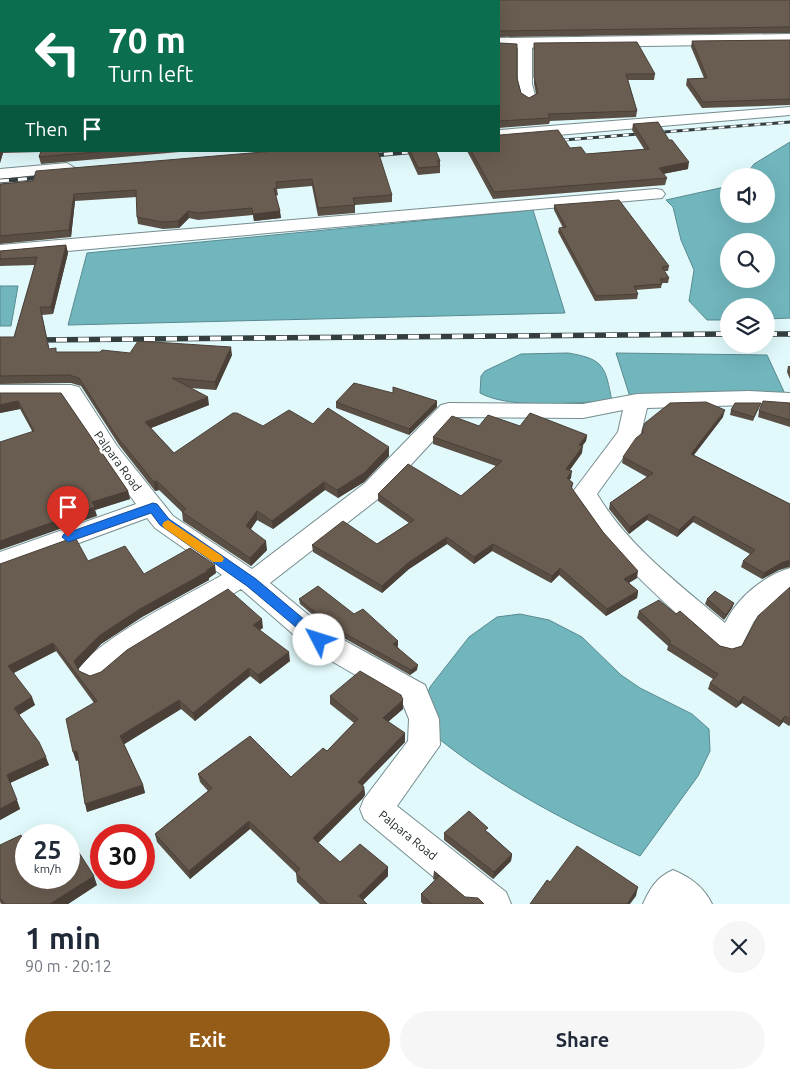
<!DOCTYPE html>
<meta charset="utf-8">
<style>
body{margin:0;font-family:Ubuntu,sans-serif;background:#f6f6f7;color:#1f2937;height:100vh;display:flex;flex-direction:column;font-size:19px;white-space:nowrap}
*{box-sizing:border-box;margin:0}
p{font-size:16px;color:#747a83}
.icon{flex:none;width:28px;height:28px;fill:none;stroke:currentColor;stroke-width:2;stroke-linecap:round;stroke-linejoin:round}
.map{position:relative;height:904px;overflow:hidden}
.drawer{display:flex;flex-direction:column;background:#fff;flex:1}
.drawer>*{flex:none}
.top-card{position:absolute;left:0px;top:0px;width:500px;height:152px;box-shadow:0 5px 20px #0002;background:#0b6e4f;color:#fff;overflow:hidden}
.fabs{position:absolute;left:720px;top:168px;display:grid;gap:10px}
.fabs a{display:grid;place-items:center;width:55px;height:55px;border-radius:50%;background:#fff;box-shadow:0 5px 20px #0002;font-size:25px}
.speed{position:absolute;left:15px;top:824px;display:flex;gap:10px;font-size:25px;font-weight:700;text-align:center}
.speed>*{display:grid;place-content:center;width:65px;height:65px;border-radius:50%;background:#fff;box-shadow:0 5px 20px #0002;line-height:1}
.speed small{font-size:12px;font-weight:400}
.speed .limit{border:8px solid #d22;background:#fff;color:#111}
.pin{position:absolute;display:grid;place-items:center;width:42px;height:42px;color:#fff;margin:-51px -21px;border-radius:50% 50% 50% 0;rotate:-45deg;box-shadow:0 0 5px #0007}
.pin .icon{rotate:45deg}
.me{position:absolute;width:55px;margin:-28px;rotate:310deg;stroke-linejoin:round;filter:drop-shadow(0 0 4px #0008)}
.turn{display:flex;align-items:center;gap:18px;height:105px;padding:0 25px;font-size:22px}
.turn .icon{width:65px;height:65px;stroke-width:2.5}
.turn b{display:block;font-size:35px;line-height:42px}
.then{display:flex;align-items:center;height:48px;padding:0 25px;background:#0003;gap:10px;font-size:19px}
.round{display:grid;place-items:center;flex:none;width:52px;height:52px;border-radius:26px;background:#f6f6f7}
.overview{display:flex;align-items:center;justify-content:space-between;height:85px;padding:0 25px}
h1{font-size:30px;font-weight:700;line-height:38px}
.action{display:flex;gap:10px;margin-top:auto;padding:10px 25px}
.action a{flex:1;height:58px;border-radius:30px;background:#955c18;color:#fff;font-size:20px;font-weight:700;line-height:58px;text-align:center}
.action a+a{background:#f6f6f7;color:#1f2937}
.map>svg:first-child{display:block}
.water{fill:#71b6bd;stroke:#588a90;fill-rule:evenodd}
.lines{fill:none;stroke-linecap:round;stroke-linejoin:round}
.street-casing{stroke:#768c8e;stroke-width:2}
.secondary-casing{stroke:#768c8e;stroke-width:2}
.street{fill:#fff;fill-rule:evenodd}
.secondary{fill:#fff;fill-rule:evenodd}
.rail-far2-casing{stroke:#343e3f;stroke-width:3}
.rail-far1-casing{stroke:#343e3f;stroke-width:4.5}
.rail-casing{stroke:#343e3f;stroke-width:5.5}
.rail-far2{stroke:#fff;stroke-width:2;stroke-dasharray:6;stroke-linecap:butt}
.rail-far1{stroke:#fff;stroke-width:3;stroke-dasharray:9;stroke-linecap:butt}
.rail{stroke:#fff;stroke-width:4;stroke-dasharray:11;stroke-linecap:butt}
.wall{fill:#5a4f45}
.shaded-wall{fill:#4a4038}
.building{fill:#695c50;stroke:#4a4038}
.route{fill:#1a73e8;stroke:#114b97}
.slow{fill:#f59e0b}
.labels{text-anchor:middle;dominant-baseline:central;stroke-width:5;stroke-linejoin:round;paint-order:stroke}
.street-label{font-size:12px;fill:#1c2526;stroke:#fff}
</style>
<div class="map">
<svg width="790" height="904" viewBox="0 0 790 904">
<rect width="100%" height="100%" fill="#e1f9fb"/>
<path class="water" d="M790,142V318L766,319V306H729V320H707L689,301L694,270L681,240L673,207L666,200L729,186V214H766V176H745L754,164ZM766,241V279H729V241Z
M533,210L565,313L68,325L87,253Z
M0,286H18L11,326H0Z
M568,353C605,359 605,367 612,401C576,402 511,410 480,393L481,376L485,371L521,354Z
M616,353L767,355L786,396L631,400Z
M520,614L549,620L582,637L621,675L640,688L692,714L709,729L710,751L698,776L640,856C567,822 497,786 434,735L427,696L430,687L469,637L497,617Z"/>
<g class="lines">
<g class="street-casing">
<path id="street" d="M525,39L532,43V84L536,99L529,103L522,99L518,84V43Z
M790,107V115L499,140V130Z
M67,163L75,168L73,171L0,179V169Z
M656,189L662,190L665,194L662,198L0,257V245Z
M0,385H71L79,387L117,446L173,516L252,569L365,483L441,405L449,403L583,404L637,394L749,391L790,393V407L749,405L647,408L641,433L597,494C628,546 679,584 725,623C737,598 763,576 790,568V589L754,621L739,651L729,654L719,651C664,602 609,557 572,493L618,432L623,410L583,418L455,417L383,495L270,583L329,632L425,685L439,719L440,745L397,806L506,892L511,904H466L364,819L360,809L364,799L408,741L409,719L402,702L309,648L241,589L128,657L103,679L93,683L83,679L78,671C94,640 188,595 222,575L155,528L147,518L0,572V552L136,504L101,456L64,399H0Z
M673,870C690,877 704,887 712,904H643C650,888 657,877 673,870Z"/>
</g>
<g class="secondary-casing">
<path id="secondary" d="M790,34V44L499,48V38Z"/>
</g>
<use href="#street" class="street"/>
<use href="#secondary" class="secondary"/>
<g class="rail-far2-casing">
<path id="rail-far2" d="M551,141L790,122"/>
</g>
<g class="rail-far1-casing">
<path id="rail-far1" d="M366,156L420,151
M0,181L47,177"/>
</g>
<g class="rail-casing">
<path id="rail" d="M766,334H790
M34,340L729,334"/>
</g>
<use href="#rail-far2" class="rail-far2"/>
<use href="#rail-far1" class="rail-far1"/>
<use href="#rail" class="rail"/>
</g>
<path class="wall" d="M0,0H149L148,1H1V5H0Z
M269,0H396L395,1H269Z
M432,0H790V33L499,37V1H433Z
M790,40V105L702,108L686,85L687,79L704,78L691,47L692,41Z
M499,43L517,78L521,93L529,98L536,94L534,84V43L655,74L654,80H628L637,111L636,117L550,121L549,124L499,128Z
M633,124L669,140L688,169L663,174L667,178L665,185L493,199L467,151H499L500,135L570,148L586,154L644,149L632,130Z
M1,151H191L41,164L39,157L41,152L3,153L0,163Z
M275,151L392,195V202L355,205V213L318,216L312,186L277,189L278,195L276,196L281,218L254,221L253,215L198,220L189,218L179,228L163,229L138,224L137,217V197L75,201L71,237L0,244V184L33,181Z
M407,151H436L440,161V173L418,175Z
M554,205L669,266L668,271H664L669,278L668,283H662L661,288L636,290L638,294L637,299L595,301L558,232L559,228H563L554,210Z
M66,245L68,253L53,314L42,315L49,349L57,352L232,355L216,390L190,388L209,405L151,428L174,453L263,426L313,424L389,456L364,482L338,498L325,490L273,529L257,520L251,529L267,550L251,566L183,521L182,512L159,490L155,491L119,445L81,386L71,383L0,384V337H14L35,265L0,266V251Z
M788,366H790V379L787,372Z
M0,393H61L128,491L130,499L95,510L97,516L32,431L20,409L0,413Z
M336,402L437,407L409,435L336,408Z
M790,403V427L758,417L759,411Z
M759,407L753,421L730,415L731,410Z
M723,417L694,455L790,504V567L779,570L762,579L741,567L743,561L750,554L693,522L677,537L647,520L629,534L609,509L610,503L647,477L622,463L623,457L641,435L642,431Z
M479,426H520L587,435L586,441L582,446V453L570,470L571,478L569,480L573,483L572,489L603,532L637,578L629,583L638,591L637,598L606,616L559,575L551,583L492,551L474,564L447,544L409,569L382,593L313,552L312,545L377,544L409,523L378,501V494L461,496L496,466L433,444V437Z
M88,561L144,574L216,573L209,578V580L142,617L101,644L78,669L79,671L90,676L263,628L260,630L290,661L260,684L250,676L195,721L181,709L124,744L143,785L145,793L87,812L79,760L76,761L94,703L56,651L14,673L35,705L19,715L49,765L10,783L20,809L0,820V564Z
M790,587V725L789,726L783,722L779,727L742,703L736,708L708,689L710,683L713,679L667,650L668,646L637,618L639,611L676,614L720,646L732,649L742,646Z
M299,599L354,614L398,641V646H397L417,670L410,675L333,632L300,604Z
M707,599L734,603L732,608L724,620L705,604Z
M330,696L403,700V709L388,722L405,742L363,785L364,787L365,795L362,799L318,843L340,862L388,876L363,900L367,904H320L297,882L296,873L250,829L190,879L157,842L155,834L208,791L200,782L198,774L291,777L327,751L354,723L330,704Z
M488,832L512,854L511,861L493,879L444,840V833Z
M0,845L26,878L97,885L68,904H1L0,902Z
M434,871L465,897L484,904H423L421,902V894L435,880L433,879Z"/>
<path class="shaded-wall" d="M1,148V151H3V153L0,163V151Z
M689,162L688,169L657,175L659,168Z
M74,194L75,201L71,237L69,230Z
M188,211L189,218L179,228L178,221Z
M280,211L281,218L254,221L253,214Z
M66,245L68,253L53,314L51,307Z
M231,347L232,355L216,390L215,382Z
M208,397L209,405L146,430L145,422Z
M18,401L20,409L0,413V405Z
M437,401V407L409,435V429Z
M725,410L723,417L690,460L691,454Z
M587,435L586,441L578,452L579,445Z
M583,446L582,453L565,476L566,469Z
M389,447V456L364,482L338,498L337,490Z
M572,471L571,478L566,485L567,478Z
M157,481L159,490L155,491L154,482Z
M324,482L325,490L273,529L272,521Z
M128,491L130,499L95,510L97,516L0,550V541L92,502Z
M257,511V520L247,534L246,526Z
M649,514L647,520L629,534L630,527Z
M694,516L693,522L677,537L679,530Z
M447,537V544L409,569L382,593V586L409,562Z
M266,541L267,550L251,566L250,558Z
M493,544L492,551L474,564V557Z
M790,560L789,566L779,570L762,579L764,573L781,563Z
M215,565L216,573L209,578V580L142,617L101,644L77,670L74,661L99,636L140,609Z
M560,568L559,575L551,583L552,576Z
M638,571L637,578L623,586L624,579Z
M638,591L637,598L606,616L607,609Z
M734,603L732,608L724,620L726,615Z
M262,619L263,628L254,633L253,625Z
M398,641V646L394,649L393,644Z
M53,643L56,651L11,674L8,666Z
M289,652L290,661L260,684L258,675Z
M418,665L417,670L410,675L411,670Z
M249,668L250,676L195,721L193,713Z
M744,696L742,703L736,708L739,702Z
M32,697L35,705L17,716L14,708Z
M179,700L181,709L123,745L120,736Z
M403,700V709L383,726V718Z
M785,716L783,722L779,727L781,721Z
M405,733V742L358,790V782Z
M77,751L80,759L76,761L73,752Z
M46,757L49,765L10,783L7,775Z
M143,785L145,793L87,812L85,804Z
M364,787L365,795L362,799L314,847L313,838Z
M17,800L20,809L0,820V809Z
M249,821L250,829L190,879L189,871Z
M512,854L511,861L493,879L494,872Z
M388,867V876L359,904V896Z
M94,876L97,885L68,904H50Z
M638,887L636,896L630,904H627Z"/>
<path class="building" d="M25,0H145L144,1H21Z
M269,0H385V1H269Z
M436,0H790V27L499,31V1H437Z
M0,7H1V30L0,29Z
M0,39H1V89H0Z
M790,40V99L703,102L687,79L707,78L692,41Z
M637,42L655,74H626L637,111L548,114L550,118L499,121V125V43L517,44V78L521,93L529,98L538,93L534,77V43Z
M1,111V148L0,151V114Z
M658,122L669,140H672L689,162L659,168L667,178L494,192L471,151H499V134L500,135L558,130L570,148L581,147L586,154L649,149L633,124Z
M41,151H107L39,157Z
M275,151H378L392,195L353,198L355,205L318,208L312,179L276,182L277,188L274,189L280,211L253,214L252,208L197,213L188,211L178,221L162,222L137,217L136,190L74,194L69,230L0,236V184L33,181L36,171Z
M410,151H436L440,161H437L440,166L418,168Z
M619,200L669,266L662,267L669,278L660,279L662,284L634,286L638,294L596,296L559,228L566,227L554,205Z
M66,245L51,307H40L49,349L56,348V352H100L102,350L130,353L138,341L231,347L215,382L172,378L208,397L145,422L174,453L233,413H237L263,426L289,410L313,424L328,408L389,447L364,473L337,490L324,482L272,521L257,511L246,526L266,541L250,558L182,512L186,509L157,481L154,482L117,437L79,378L69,375L0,376V337H14L37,257L0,259V251Z
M354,383L393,393V387L437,401L409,429L336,402Z
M0,393H61L128,491L92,502L95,507L0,541V442L34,431L18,401L0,405Z
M763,401L790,403V420L759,411Z
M706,402L725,410L691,454L790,504V560L781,563L764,573L743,561L755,550L694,516L679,530L649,514L630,527L610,503L653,473L623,457L636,438L644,432L642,431L645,423L670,403Z
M735,403H761L754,417L731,410Z
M530,413L587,435L579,445L583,446L566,469L572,471L567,478L573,483L571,487L603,532L638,571L624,579L638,591L607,609L560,568L552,576L493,544L474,557L447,537L409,562L382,586L312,545L343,521L377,544L414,520L378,494L408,464L461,496L502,461L433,437L452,416L479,426L488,415L520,426Z
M75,537L88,561L125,546L144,574L190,548L215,565L206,570L208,571L140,609L99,636L74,661L79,671L90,676L101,672L127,650L228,589L262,619L253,625L289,652L258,675L249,668L193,713L179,700L120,736L143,785L85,804L77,751L73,752L66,719L97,701L53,643L8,666L32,697L14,708L39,742L46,757L7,775L17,800L0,809V564Z
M318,586L354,614L363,609L398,641L393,644L418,665L411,670L333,627L299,599Z
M790,587V719L785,716L781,721L744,696L739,702L710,683L718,674L669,643L671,641L639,611L659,600L676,614L680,611L720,646L732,649L742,646L758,616Z
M715,591L734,603L726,615L707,599Z
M360,671L401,695L403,700L383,718L405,733L358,782L364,787L362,791L313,838L340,862L360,844L388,867L359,896L367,904H328L296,873L300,869L249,821L189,871L155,834L212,788L198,774L250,736L291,777L323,748L327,751L358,719L330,696Z
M469,811L488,828L485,830L512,854L494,872L444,833Z
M21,835L26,850V878H69V852L76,848L94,876L50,904H5L0,898V845Z
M577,846L638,887L627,904H530L547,880L550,882Z
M434,871L465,897L478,898L484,904H432L421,894L439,876Z"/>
<path class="route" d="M153,503L157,504L169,519L256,579L324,636L326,640L324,643H315L247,586L160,525L151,513L68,542L62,537L64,534Z"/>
<path class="slow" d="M168,520L222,556L224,559L222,562H213L164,528L162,525L164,522Z"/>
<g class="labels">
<g class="street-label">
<text transform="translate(118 461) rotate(54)">Palpara Road</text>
<text transform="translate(408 835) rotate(39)">Palpara Road</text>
</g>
</g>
</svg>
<div class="fabs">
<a><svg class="icon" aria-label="sound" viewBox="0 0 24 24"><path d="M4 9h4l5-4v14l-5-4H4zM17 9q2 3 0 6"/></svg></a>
<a><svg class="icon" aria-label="search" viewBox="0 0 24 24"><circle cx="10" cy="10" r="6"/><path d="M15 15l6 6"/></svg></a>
<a><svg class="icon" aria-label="layers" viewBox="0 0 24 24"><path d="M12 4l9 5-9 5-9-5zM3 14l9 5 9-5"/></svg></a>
</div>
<div class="speed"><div>25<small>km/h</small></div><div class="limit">30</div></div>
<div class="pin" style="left:68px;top:537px;background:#d93025"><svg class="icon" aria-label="arrive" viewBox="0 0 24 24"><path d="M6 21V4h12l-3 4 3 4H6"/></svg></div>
<svg class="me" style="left:319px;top:640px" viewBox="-20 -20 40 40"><circle r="19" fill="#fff"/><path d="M0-13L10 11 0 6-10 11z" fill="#1a73e8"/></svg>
<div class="top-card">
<div class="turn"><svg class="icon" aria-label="left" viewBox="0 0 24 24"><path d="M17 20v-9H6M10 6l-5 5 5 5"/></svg><div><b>70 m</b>Turn left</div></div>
<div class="then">Then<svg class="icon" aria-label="arrive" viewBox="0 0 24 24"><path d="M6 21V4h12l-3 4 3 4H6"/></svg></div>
</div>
</div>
<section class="drawer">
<div class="overview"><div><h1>1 min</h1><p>90 m · 20:12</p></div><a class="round"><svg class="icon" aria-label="close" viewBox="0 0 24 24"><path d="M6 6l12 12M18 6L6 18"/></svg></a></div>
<div class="action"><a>Exit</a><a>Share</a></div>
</section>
